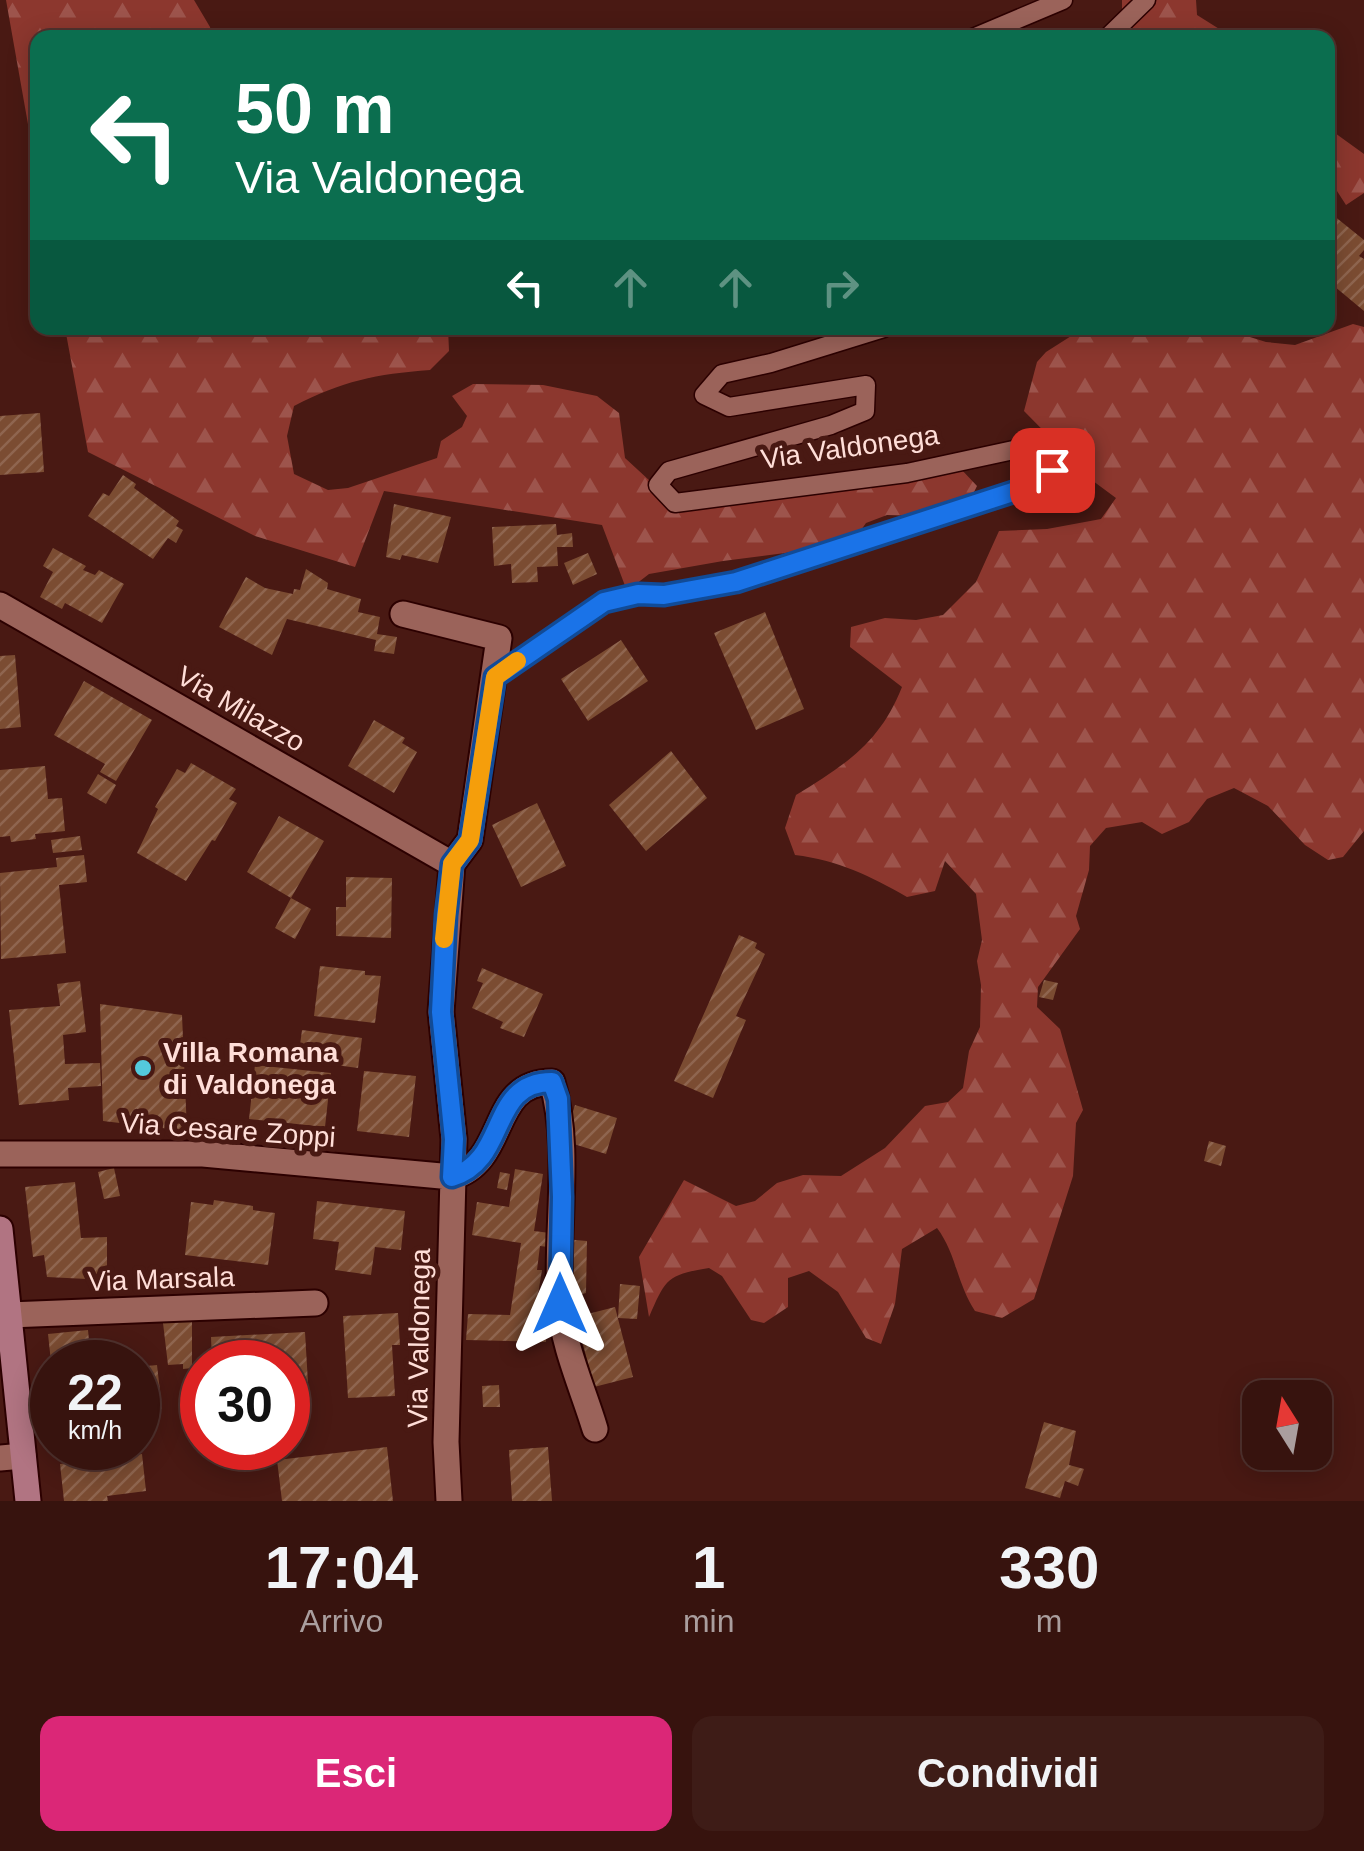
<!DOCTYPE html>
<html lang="it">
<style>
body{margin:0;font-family:Helvetica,sans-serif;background:#3e1c17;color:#f1f3f6;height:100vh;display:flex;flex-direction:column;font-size:38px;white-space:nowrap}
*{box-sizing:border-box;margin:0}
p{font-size:32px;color:#aa9e9e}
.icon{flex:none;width:55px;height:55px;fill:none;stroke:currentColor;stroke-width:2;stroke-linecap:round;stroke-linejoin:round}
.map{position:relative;height:1501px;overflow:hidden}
.details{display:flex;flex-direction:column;background:#37130e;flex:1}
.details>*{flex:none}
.top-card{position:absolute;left:30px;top:30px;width:1305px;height:305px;border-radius:20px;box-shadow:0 5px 25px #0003,0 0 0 2px #51322e;background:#0b6e4f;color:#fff;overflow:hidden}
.needle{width:65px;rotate:349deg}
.tools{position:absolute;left:1242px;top:1380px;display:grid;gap:20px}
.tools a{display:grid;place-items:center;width:90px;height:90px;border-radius:20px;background:#37130e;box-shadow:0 5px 25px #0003,0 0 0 2px #51322e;font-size:50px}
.speed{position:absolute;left:30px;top:1340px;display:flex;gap:20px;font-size:50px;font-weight:700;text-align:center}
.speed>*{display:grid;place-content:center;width:130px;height:130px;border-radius:50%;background:#37130e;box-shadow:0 5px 25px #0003,0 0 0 2px #51322e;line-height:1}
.speed small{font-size:25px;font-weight:400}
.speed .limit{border:15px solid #d22;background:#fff;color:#111}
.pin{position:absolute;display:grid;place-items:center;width:85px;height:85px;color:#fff;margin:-42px;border-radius:20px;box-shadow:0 5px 15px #0006}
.me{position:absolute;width:110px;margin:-55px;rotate:0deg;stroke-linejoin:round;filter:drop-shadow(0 0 8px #0008)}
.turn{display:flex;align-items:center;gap:35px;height:210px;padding:0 40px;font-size:45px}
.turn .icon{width:130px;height:130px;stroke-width:2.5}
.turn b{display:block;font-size:70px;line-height:85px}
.lanes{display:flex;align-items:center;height:95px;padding:0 40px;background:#0003;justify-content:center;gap:50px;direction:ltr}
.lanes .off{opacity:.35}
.eta{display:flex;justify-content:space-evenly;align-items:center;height:170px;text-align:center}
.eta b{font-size:60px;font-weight:600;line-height:70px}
.primary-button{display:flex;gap:20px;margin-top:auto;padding:20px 40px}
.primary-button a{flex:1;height:115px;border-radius:20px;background:#db2777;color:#fff;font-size:40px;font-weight:600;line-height:115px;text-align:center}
.primary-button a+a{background:#3e1c17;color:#f1f3f6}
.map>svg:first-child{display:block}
.forest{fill:url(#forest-firs)}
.building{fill:url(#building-hatch)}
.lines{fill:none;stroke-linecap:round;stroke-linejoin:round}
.lane-casing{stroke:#2c0000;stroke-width:21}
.street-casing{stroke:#2c0000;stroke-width:29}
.secondary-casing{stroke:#2c0000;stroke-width:29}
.lane{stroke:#9b635a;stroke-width:18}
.street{stroke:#9b635a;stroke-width:25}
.secondary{stroke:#b17482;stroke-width:25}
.route-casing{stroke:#114b97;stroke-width:25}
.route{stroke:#1a73e8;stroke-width:18}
.slow{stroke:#f59e0b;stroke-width:18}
.poi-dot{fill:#54cadc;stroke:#491913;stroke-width:4}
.labels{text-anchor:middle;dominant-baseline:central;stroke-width:10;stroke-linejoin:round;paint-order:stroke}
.street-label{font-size:28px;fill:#ffded8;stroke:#491913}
.poi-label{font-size:28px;font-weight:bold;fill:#ffded8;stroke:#491913;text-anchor:start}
</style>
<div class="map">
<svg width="1364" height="1501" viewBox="0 0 1364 1501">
<defs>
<pattern id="forest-firs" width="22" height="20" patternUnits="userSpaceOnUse" patternTransform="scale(2.5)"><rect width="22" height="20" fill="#8c372e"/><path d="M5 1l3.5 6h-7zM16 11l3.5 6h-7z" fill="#9d544c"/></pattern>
<pattern id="building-hatch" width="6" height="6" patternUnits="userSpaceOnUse" patternTransform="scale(2.5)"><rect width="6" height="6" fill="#7b4c32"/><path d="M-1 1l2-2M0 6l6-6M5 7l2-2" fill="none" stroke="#8f654f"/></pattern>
</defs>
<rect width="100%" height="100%" fill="#491913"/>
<path class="forest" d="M6,0H194L210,27L212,37L38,38L37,175Z
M1122,0H1196L1197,15L1232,37L1119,38L1122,32Z
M1328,128L1364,154V193L1346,205L1337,191L1328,184Z
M1353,324L1364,327V831L1343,857L1328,860L1305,845L1268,806L1234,788L1207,799L1189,822L1162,834L1142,822L1106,828L1090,846L1089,870L1076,916L1080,929L1038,987L1037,1007L1060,1029L1083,1110L1076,1123L1073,1176L1034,1299L1002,1318L975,1311C957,1284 956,1253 937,1228L902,1249L895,1304L881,1344L866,1338L838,1292L809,1271L788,1278V1307L764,1323L751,1320L722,1276L709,1268C667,1275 666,1278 649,1317L639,1257L684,1180L736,1206L755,1201L777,1183L803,1175L841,1176L885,1148L925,1106L948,1102L963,1088L969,1051L980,1027L981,985L977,961L982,940L976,894L945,861L935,891L907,897C870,876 838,860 795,855L785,828L796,795C845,765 880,743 902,687L850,647L851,627L885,618L916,620L943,615L976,582L999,531L1047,529L1101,519L1116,498L1093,481L1024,411L1037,362L1046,352L1079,331L1093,329L1132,334L1221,328L1266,342L1295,345Z
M65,328H448L449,351L430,370C376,374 342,381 294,406L287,436L294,474L328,490L348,488L437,458L441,441L462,427L467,416L452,396L473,384L543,385L597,396L619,413L625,458L663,493L672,497L929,460L960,468L977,486L970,500L924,516L887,515L866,523L851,544L822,556L800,551L723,561L649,574L627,591L602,525L384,491L355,567L255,536L88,452Z"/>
<path class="building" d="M1328,211L1364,240V250L1359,256L1364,259V311L1328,281Z
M40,413L44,472L0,475V416Z
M123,475L136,484L134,488L179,521L176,526L183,530L176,543L168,538L153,559L88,516L103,493L109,496Z
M394,504L451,517L438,563L402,555L400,560L386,557Z
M556,524L557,535L572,533L573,547H557L558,566L537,567L538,582L512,583L511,564L494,566L492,527Z
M53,548L86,566L83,570L95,575L99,570L124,584L102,623L65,603L62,609L40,597L53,572L43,566Z
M588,553L597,574L573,585L564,563Z
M306,569L328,583L327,589L361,599L358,612L380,617L377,634L397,637L394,654L374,651L376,640L287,619L272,655L219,627L246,577L265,588L293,594L294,589L300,590Z
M765,612L804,709L756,730L714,633Z
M621,640L648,681L588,721L561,679Z
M15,655L21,727L0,729V656Z
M84,681L152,720L116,781L100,772L105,764L54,735Z
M374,720L405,738L402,743L417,752L394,793L348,766Z
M671,751L707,798L646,851L609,805Z
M191,763L236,789L229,799L237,803L215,841L212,840L186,881L137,853L158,809L155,807L177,769L185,773Z
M45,766L48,799L62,798L65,831L35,834L36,839L11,842L10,836L0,837V770Z
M98,774L116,785L106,804L87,793Z
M537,803L566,866L521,887L492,825Z
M279,816L324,841L291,898L247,872Z
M80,836L82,850L53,853L51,840Z
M84,855L87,882L59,885L66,953L1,959L0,873L57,867L56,858Z
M346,877L392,878L391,938L336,936V907H346Z
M291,898L311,909L295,939L275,928Z
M739,935L757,943L755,948L765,954L736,1016L746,1020L713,1098L674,1081Z
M320,966L365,971V975L381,976L375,1023L314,1016Z
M482,968L543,994L524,1037L500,1028L503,1022L472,1008L483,983L477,981Z
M1044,980L1058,983L1053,1000L1039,997Z
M80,981L86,1032L63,1035L65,1064L100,1063L101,1086L68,1088L69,1100L19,1105L9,1010L60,1006L57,984Z
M100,1004L182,1015L187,1131L103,1121Z
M302,1030L362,1038L358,1068L298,1060Z
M255,1065L331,1073L325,1127L249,1119Z
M364,1071L416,1076L409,1137L357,1131Z
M575,1105L617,1118L606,1154L564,1141Z
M1209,1141L1226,1146L1221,1166L1204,1161Z
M114,1168L120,1196L104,1199L98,1172Z
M515,1169L543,1174L534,1231L550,1233L548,1247L540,1246L537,1270H542L534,1319L547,1317L546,1342L466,1340L468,1314L510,1315L521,1243L472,1235L477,1202L509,1207Z
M500,1172L510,1174L507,1190L497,1188Z
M75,1182L81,1238L107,1237V1280L47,1277L44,1255L33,1257L25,1187Z
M214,1200L253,1206V1210L275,1213L268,1265L185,1255L191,1202L213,1205Z
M317,1201L405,1211L401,1250L375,1247L371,1275L335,1270L339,1242L313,1239Z
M564,1239L587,1241L586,1293L564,1300Z
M620,1284L640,1286L637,1319L618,1318Z
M615,1307L633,1377L594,1387L576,1317Z
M398,1313L400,1345H392L395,1396L348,1398L343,1316Z
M192,1321V1368L183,1369V1364L168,1365L163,1323Z
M88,1330L91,1362H51L48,1334Z
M305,1332L308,1383L288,1384V1362H212L211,1337Z
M157,1365L162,1409L138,1412V1367Z
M499,1385L500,1407H483L482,1386Z
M1044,1422L1076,1431L1069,1465L1084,1469L1078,1486L1065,1481L1060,1498L1025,1488Z
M387,1447L393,1501H282L277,1460Z
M548,1447L552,1501H512L509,1450Z
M142,1454L146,1491L107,1496L108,1501H64L60,1464Z"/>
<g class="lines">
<g class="lane-casing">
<path id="lane" d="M973,38L1063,0
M1107,38L1146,0
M495,677L605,602L638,594L664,595L736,582L1022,489L1052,470L1045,448L1018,449L907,473L675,503L658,485L669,471L831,425L865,411L866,385L729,407L704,395L722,374L771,363L884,328"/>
</g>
<g class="street-casing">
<path id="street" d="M0,605L452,864
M403,614L499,638L470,840L452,864L441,1012L454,1139L446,1442L449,1501
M0,1154H203L452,1177C509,1161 488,1082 552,1082C572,1149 555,1234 560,1304C563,1346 583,1389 595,1429
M9,1315L315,1303
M0,1458L23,1456"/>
</g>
<g class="secondary-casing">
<path id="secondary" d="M0,1229L28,1501"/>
</g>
<use href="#lane" class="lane"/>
<use href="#street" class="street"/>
<use href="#secondary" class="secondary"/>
</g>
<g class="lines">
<g class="route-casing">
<path id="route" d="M560,1304L562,1197L558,1099L552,1082C488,1082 509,1160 452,1177L454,1139L441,1012L446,915L452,864L470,840L495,677L604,602L638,594L664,595L736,582L1022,489L1052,470"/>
</g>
<use href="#route" class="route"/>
<path class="slow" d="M444,939L452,864L470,840L495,677L517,661"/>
</g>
<circle class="poi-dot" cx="143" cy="1068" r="10"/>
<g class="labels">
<g class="street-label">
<text transform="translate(850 447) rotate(-8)">Via Valdonega</text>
<text transform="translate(241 709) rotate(30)">Via Milazzo</text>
<text transform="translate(228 1130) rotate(4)">Via Cesare Zoppi</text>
<text transform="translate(161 1279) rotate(-2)">Via Marsala</text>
<text transform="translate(419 1338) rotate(-89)">Via Valdonega</text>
</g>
<g class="poi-label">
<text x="163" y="1052">Villa Romana<tspan x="163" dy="32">di Valdonega</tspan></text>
</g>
</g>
</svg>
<div class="tools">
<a><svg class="needle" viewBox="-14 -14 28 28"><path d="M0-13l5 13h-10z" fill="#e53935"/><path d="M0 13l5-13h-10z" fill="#aa9e9e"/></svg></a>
</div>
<div class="speed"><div>22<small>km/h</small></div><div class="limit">30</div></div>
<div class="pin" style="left:1052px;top:470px;background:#d93025"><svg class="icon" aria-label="arrive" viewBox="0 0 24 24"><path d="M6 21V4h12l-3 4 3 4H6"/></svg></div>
<svg class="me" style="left:560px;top:1304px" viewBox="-20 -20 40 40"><path d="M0-17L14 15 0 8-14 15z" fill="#1a73e8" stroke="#fff" stroke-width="4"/></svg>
<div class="top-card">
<div class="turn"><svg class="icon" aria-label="left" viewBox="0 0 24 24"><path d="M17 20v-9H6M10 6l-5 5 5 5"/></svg><div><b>50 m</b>Via Valdonega</div></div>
<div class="lanes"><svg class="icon" aria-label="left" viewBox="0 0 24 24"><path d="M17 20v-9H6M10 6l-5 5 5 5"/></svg><svg class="icon off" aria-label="ahead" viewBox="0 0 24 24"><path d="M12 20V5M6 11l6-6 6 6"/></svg><svg class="icon off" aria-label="ahead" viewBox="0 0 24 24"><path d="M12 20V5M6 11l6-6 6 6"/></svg><svg class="icon off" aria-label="right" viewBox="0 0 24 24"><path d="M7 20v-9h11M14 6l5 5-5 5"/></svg></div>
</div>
</div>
<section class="details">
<div class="eta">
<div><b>17:04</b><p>Arrivo</p></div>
<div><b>1</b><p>min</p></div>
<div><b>330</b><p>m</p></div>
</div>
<div class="primary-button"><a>Esci</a><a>Condividi</a></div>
</section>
